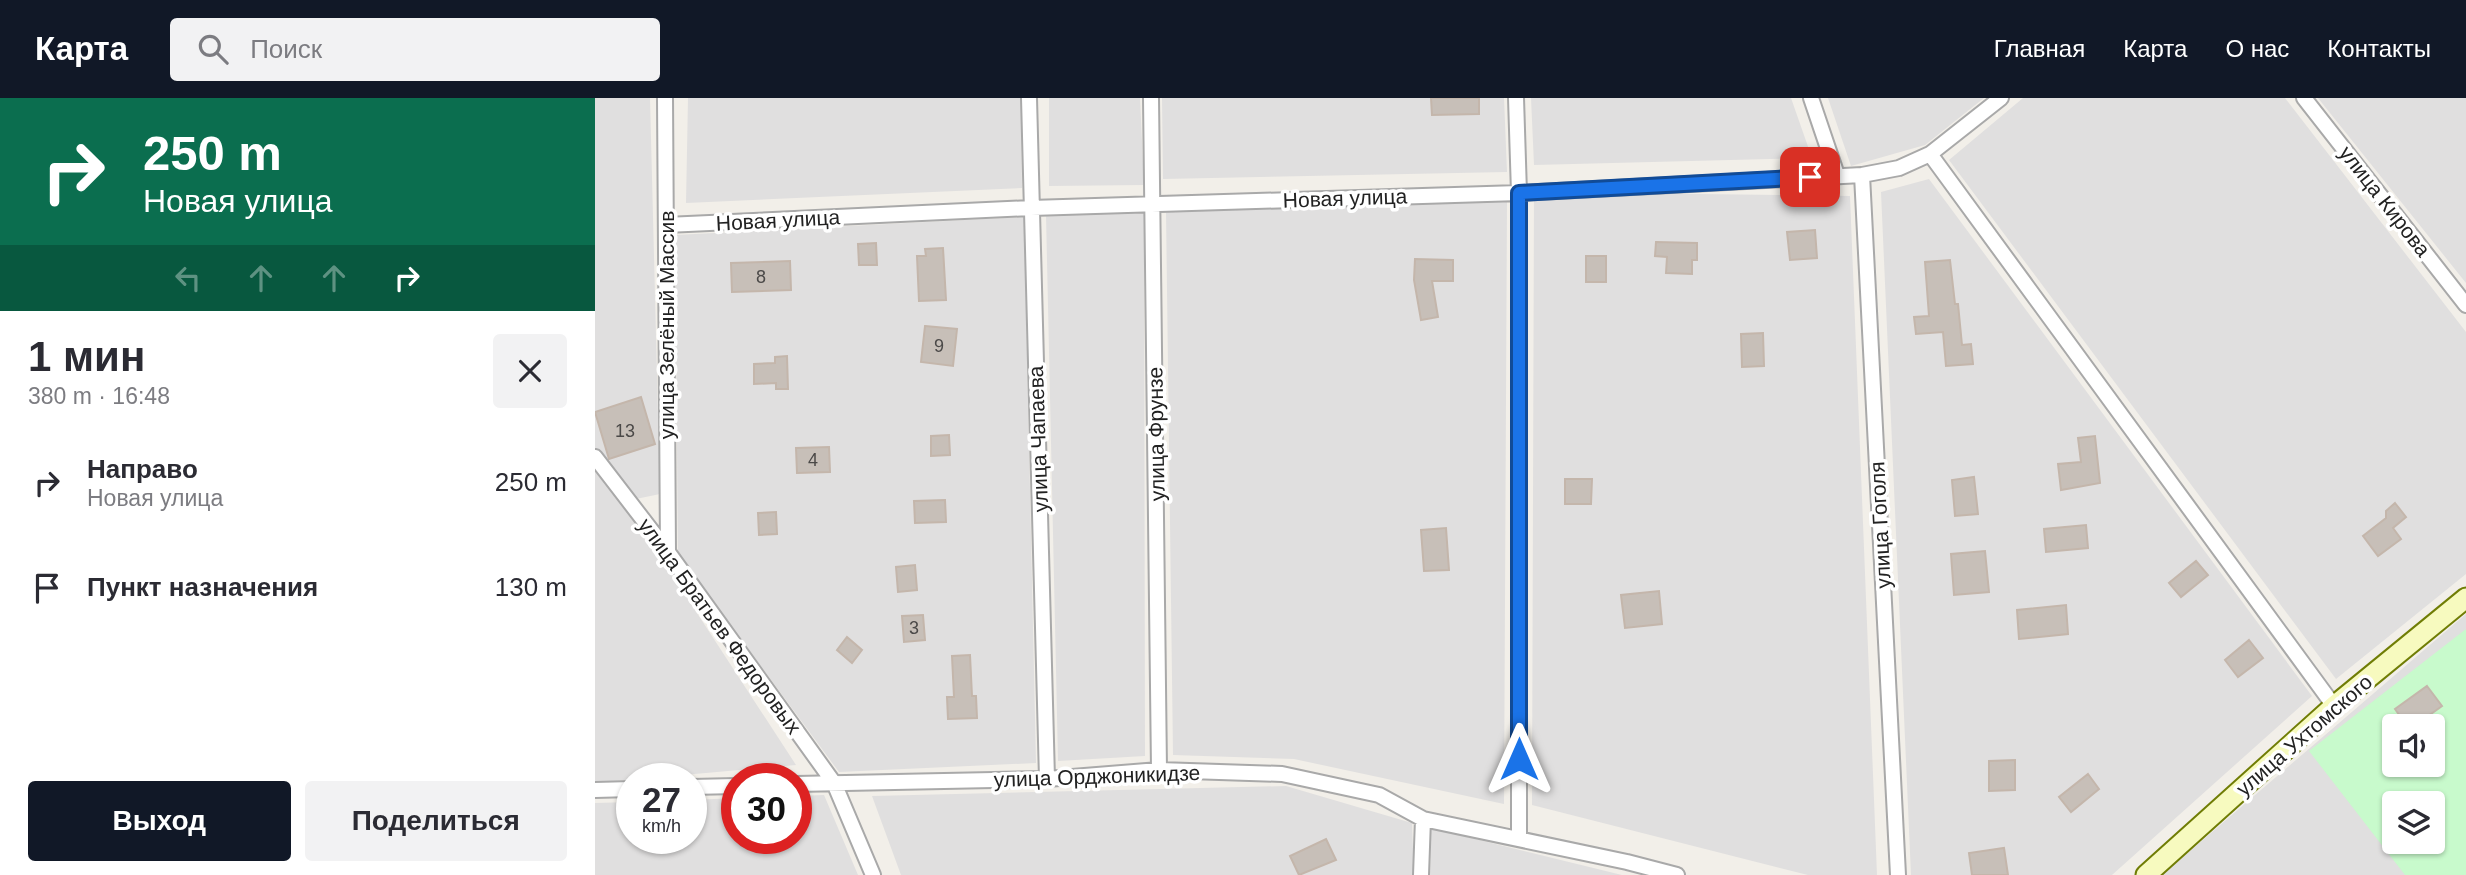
<!DOCTYPE html>
<html lang="ru">
<meta charset="utf-8">
<style>
body{margin:0;font-family:Arial,sans-serif;background:#f2f2f3;color:#2b2b33;height:100vh;display:flex;flex-direction:column;font-size:26px;white-space:nowrap}
*{box-sizing:border-box;margin:0}
p{font-size:23px;color:#7c7c81}
.icon{flex:none;width:38px;height:38px;fill:none;stroke:currentColor;stroke-width:2;stroke-linecap:round;stroke-linejoin:round}
.map{position:relative;flex:1;overflow:hidden}
.details{display:flex;flex-direction:column;background:#fff;width:595px}
.details>*{flex:none}
.banner{background:#0b6e4f;color:#fff;overflow:hidden}
.tools{position:absolute;left:1787px;top:616px;display:grid;gap:14px}
.tools a{display:grid;place-items:center;width:63px;height:63px;border-radius:7px;background:#fff;box-shadow:0 2px 5px #0004;font-size:35px}
.speed{position:absolute;left:21px;top:665px;display:flex;gap:14px;font-size:35px;font-weight:700;text-align:center}
.speed>*{display:grid;place-content:center;width:91px;height:91px;border-radius:50%;background:#fff;box-shadow:0 2px 5px #0004;line-height:1}
.speed small{font-size:18px;font-weight:400}
.speed .limit{border:10px solid #d22;background:#fff;color:#111}
.pin{position:absolute;display:grid;place-items:center;width:60px;height:60px;color:#fff;margin:-30px;border-radius:14px;box-shadow:0 4px 10px #0006}
.me{position:absolute;width:77px;margin:-38px;rotate:0deg;stroke-linejoin:round;filter:drop-shadow(0 0 5px #0008)}
.turn{display:flex;align-items:center;gap:24px;height:147px;padding:0 28px;font-size:32px}
.turn .icon{width:91px;height:91px;stroke-width:2.5}
.turn b{display:block;font-size:49px;line-height:60px}
.lanes{display:flex;align-items:center;height:66px;padding:0 28px;background:#0003;justify-content:center;gap:35px;direction:ltr}
.lanes .off{opacity:.35}
.round{display:grid;place-items:center;flex:none;width:74px;height:74px;border-radius:7px;background:#f2f2f3}
.summary{display:flex;align-items:center;justify-content:space-between;height:119px;padding:0 28px}
h1{font-size:42px;font-weight:800;line-height:52px}
.primary-button{display:flex;gap:14px;margin-top:auto;padding:14px 28px}
.primary-button a{flex:1;height:80px;border-radius:7px;background:#111827;color:#fff;font-size:28px;font-weight:800;line-height:80px;text-align:center}
.primary-button a+a{background:#f2f2f3;color:#2b2b33}
ul{padding:0;list-style:none}
li{display:flex;align-items:center;gap:21px;height:105px;padding:0 28px}
li div{flex:1}
li b{display:block;font-size:26px}
li em{font-style:normal}
header{display:flex;align-items:center;gap:42px;box-sizing:border-box;height:98px;padding:0 35px;background:#111827;color:#fff}
header strong{font-size:33px}
nav{display:flex;gap:38px;margin-inline-start:auto;font-size:24px}
.search{width:490px;height:63px;background:#f2f2f3;display:flex;align-items:center;gap:18px;box-sizing:border-box;padding:0 24px;border-radius:7px;color:#7c7c81;font-size:26px}
main{display:flex;flex:1;min-height:0}
.map>svg:first-child{display:block}
.residential{fill:#e0dfdf;fill-rule:evenodd}
.park{fill:#c8facc;fill-rule:evenodd}
.building{fill:#c7bfb8;stroke:#c4b6ab;stroke-width:2}
.lines{fill:none;stroke-linecap:round;stroke-linejoin:round}
.street-casing{stroke:#a9a9a9;stroke-width:18}
.secondary-casing{stroke:#707d05;stroke-width:23}
.street{stroke:#fff;stroke-width:14}
.secondary{stroke:#f7fabf;stroke-width:19}
.route-casing{stroke:#114b97;stroke-width:18}
.route{stroke:#1a73e8;stroke-width:12}
.labels{text-anchor:middle;dominant-baseline:central;stroke-width:7;stroke-linejoin:round;paint-order:stroke}
.number-label{font-size:18px;fill:#4b4948}
.street-label{font-size:21px;fill:#222;stroke:#fff}
</style>
<header>
<strong>Карта</strong>
<div class="search"><svg class="icon" aria-label="search" viewBox="0 0 24 24"><circle cx="10" cy="10" r="6"/><path d="M15 15l6 6"/></svg>Поиск</div>
<nav><a>Главная</a><a>Карта</a><a>О нас</a><a>Контакты</a></nav>
</header>
<main>
<section class="details">
<div class="banner">
<div class="turn"><svg class="icon" aria-label="right" viewBox="0 0 24 24"><path d="M7 20v-9h11M14 6l5 5-5 5"/></svg><div><b>250 m</b>Новая улица</div></div>
<div class="lanes"><svg class="icon off" aria-label="left" viewBox="0 0 24 24"><path d="M17 20v-9H6M10 6l-5 5 5 5"/></svg><svg class="icon off" aria-label="ahead" viewBox="0 0 24 24"><path d="M12 20V5M6 11l6-6 6 6"/></svg><svg class="icon off" aria-label="ahead" viewBox="0 0 24 24"><path d="M12 20V5M6 11l6-6 6 6"/></svg><svg class="icon" aria-label="right" viewBox="0 0 24 24"><path d="M7 20v-9h11M14 6l5 5-5 5"/></svg></div>
</div>
<div class="summary"><div><h1>1 мин</h1><p>380 m · 16:48</p></div><a class="round"><svg class="icon" aria-label="close" viewBox="0 0 24 24"><path d="M6 6l12 12M18 6L6 18"/></svg></a></div>
<ul>
<li><svg class="icon" aria-label="right" viewBox="0 0 24 24"><path d="M7 20v-9h11M14 6l5 5-5 5"/></svg><div><b>Направо</b><p>Новая улица</p></div><em>250 m</em></li>
<li><svg class="icon" aria-label="arrive" viewBox="0 0 24 24"><path d="M6 21V4h12l-3 4 3 4H6"/></svg><div><b>Пункт назначения</b></div><em>130 m</em></li>
</ul>
<div class="primary-button"><a>Выход</a><a>Поделиться</a></div>
</section>
<div class="map">
<svg width="1871" height="777" viewBox="0 0 1871 777">
<rect width="100%" height="100%" fill="#f2efe9"/>
<path class="residential" d="M0,0H55L65,396L36,402L0,354Z
M93,0H426L427,90L91,105Z
M454,0H545L549,87L454,88Z
M567,0H909L912,74L568,81Z
M936,0H1196L1217,60L939,67Z
M1233,0H1389L1330,47L1256,68Z
M1428,0H1690L1871,234V476L1741,581L1354,62Z
M1723,0H1871V185Z
M1334,81L1717,598L1517,777H1316L1286,94Z
M939,94L1255,98L1282,777H1213L937,707Z
M912,102L909,706L699,661L578,657L571,114Z
M549,114L550,658L463,663L451,117Z
M429,119L441,665L244,674L83,456L80,137Z
M0,372L57,446L201,667L0,685Z
M1871,516V777H1567ZM1799,628H1838V667H1799ZM1799,705H1838V744H1799Z
M691,688L817,725L819,777H306L277,698Z
M229,697L263,777H0V705L37,704V740H96V702L142,700V740H201V698Z
M836,730L1027,777H835Z"/>
<path class="park" d="M1871,531V777H1810L1714,653ZM1799,628H1838V667H1799ZM1799,705H1838V744H1799Z"/>
<path class="building" d="M836,0H884V16L837,17Z
M1220,132L1222,160L1195,162L1192,134Z
M1061,144L1102,145V162H1097V176L1071,175L1072,159L1060,158Z
M281,145L282,167H264L263,146Z
M348,150L351,202L324,203L322,158H331L330,151Z
M991,158H1011V184H991Z
M820,161L858,162V183H837L843,219L826,222L819,182Z
M1355,162L1360,206H1363L1367,247L1376,246L1378,266L1351,268L1348,234L1321,236L1319,219L1334,218L1330,164Z
M195,163L196,192L137,194L136,165Z
M330,228L362,231L358,268L326,264Z
M1168,235L1169,268L1147,269L1146,236Z
M192,258L193,291H181V285L159,286V266L180,265V259Z
M46,299L60,346L14,361L0,314Z
M354,337L355,357L336,358V338Z
M1500,338L1505,385L1466,392L1463,366L1486,364L1483,340Z
M234,349L235,374L202,375L201,350Z
M1379,379L1383,416L1360,418L1357,382Z
M970,381H997L996,406H970Z
M350,402L351,424L320,425L319,403Z
M1800,405L1811,419L1798,430L1806,441L1783,458L1768,438L1791,420V413Z
M181,414L182,436L164,437L163,415Z
M1491,427L1493,450L1451,454L1449,431Z
M851,430L854,472L829,473L826,432Z
M1390,453L1394,494L1359,497L1356,456Z
M1601,463L1613,477L1586,499L1574,485Z
M320,467L322,492L303,494L301,469Z
M1064,493L1067,526L1030,530L1026,497Z
M1471,507L1473,536L1424,541L1422,512Z
M328,517L330,542L309,544L307,518Z
M252,539L267,552L257,565L242,552Z
M1654,542L1668,560L1643,579L1630,562Z
M375,557L377,598H381L382,620L353,621L352,599H359L357,558Z
M1832,588L1847,608L1819,628H1812L1800,611Z
M1420,662V692L1394,693V663Z
M1493,676L1504,691L1476,714L1464,699Z
M731,741L741,762L704,777L695,758Z
M1409,750L1413,777H1377L1374,755Z"/>
<g class="lines">
<g class="street-casing">
<path id="street" d="M70,0L73,454
M434,0L452,681
M556,0L564,672
M921,0L924,95V741
M1216,0L1242,77
M1709,0L1871,207
M1335,56L1739,608
M1267,77L1303,777
M71,127L436,110L924,95L1267,77L1304,70L1335,56L1406,0
M0,359L73,454L239,685L278,777
M201,686L452,681L564,672L687,676L784,697L828,721L1032,764L1082,777
M96,689L142,688
M0,692L37,691
M826,777L828,721"/>
</g>
<g class="secondary-casing">
<path id="secondary" d="M1551,777L1739,608L1871,500"/>
</g>
<use href="#street" class="street"/>
<use href="#secondary" class="secondary"/>
</g>
<g class="lines">
<g class="route-casing">
<path id="route" d="M924,661V95L1215,79"/>
</g>
<use href="#route" class="route"/>
</g>
<g class="labels">
<g class="number-label">
<text x="166" y="179">8</text>
<text x="344" y="248">9</text>
<text x="30" y="333">13</text>
<text x="218" y="362">4</text>
<text x="319" y="530">3</text>
</g>
<g class="street-label">
<text transform="translate(750 100) rotate(-2)">Новая улица</text>
<text transform="translate(1790 103) rotate(52)">улица Кирова</text>
<text transform="translate(183 122) rotate(-3)">Новая улица</text>
<text transform="translate(71 227) rotate(-90)">улица Зелёный Массив</text>
<text transform="translate(561 336) rotate(-91)">улица Фрунзе</text>
<text transform="translate(443 341) rotate(-92)">улица Чапаева</text>
<text transform="translate(1285 427) rotate(-93)">улица Гоголя</text>
<text transform="translate(125 528) rotate(54)">улица Братьев Федоровых</text>
<text transform="translate(1709 637) rotate(-41)">улица Ухтомского</text>
<text transform="translate(502 678) rotate(-2)">улица Орджоникидзе</text>
</g>
</g>
</svg>
<div class="tools">
<a><svg class="icon" aria-label="sound" viewBox="0 0 24 24"><path d="M4 9h4l5-4v14l-5-4H4zM17 9q2 3 0 6"/></svg></a>
<a><svg class="icon" aria-label="layers" viewBox="0 0 24 24"><path d="M12 4l9 5-9 5-9-5zM3 14l9 5 9-5"/></svg></a>
</div>
<div class="speed"><div>27<small>km/h</small></div><div class="limit">30</div></div>
<div class="pin" style="left:1215px;top:79px;background:#d93025"><svg class="icon" aria-label="arrive" viewBox="0 0 24 24"><path d="M6 21V4h12l-3 4 3 4H6"/></svg></div>
<svg class="me" style="left:924px;top:661px" viewBox="-20 -20 40 40"><path d="M0-17L14 15 0 8-14 15z" fill="#1a73e8" stroke="#fff" stroke-width="4"/></svg>
</div>
</main>
